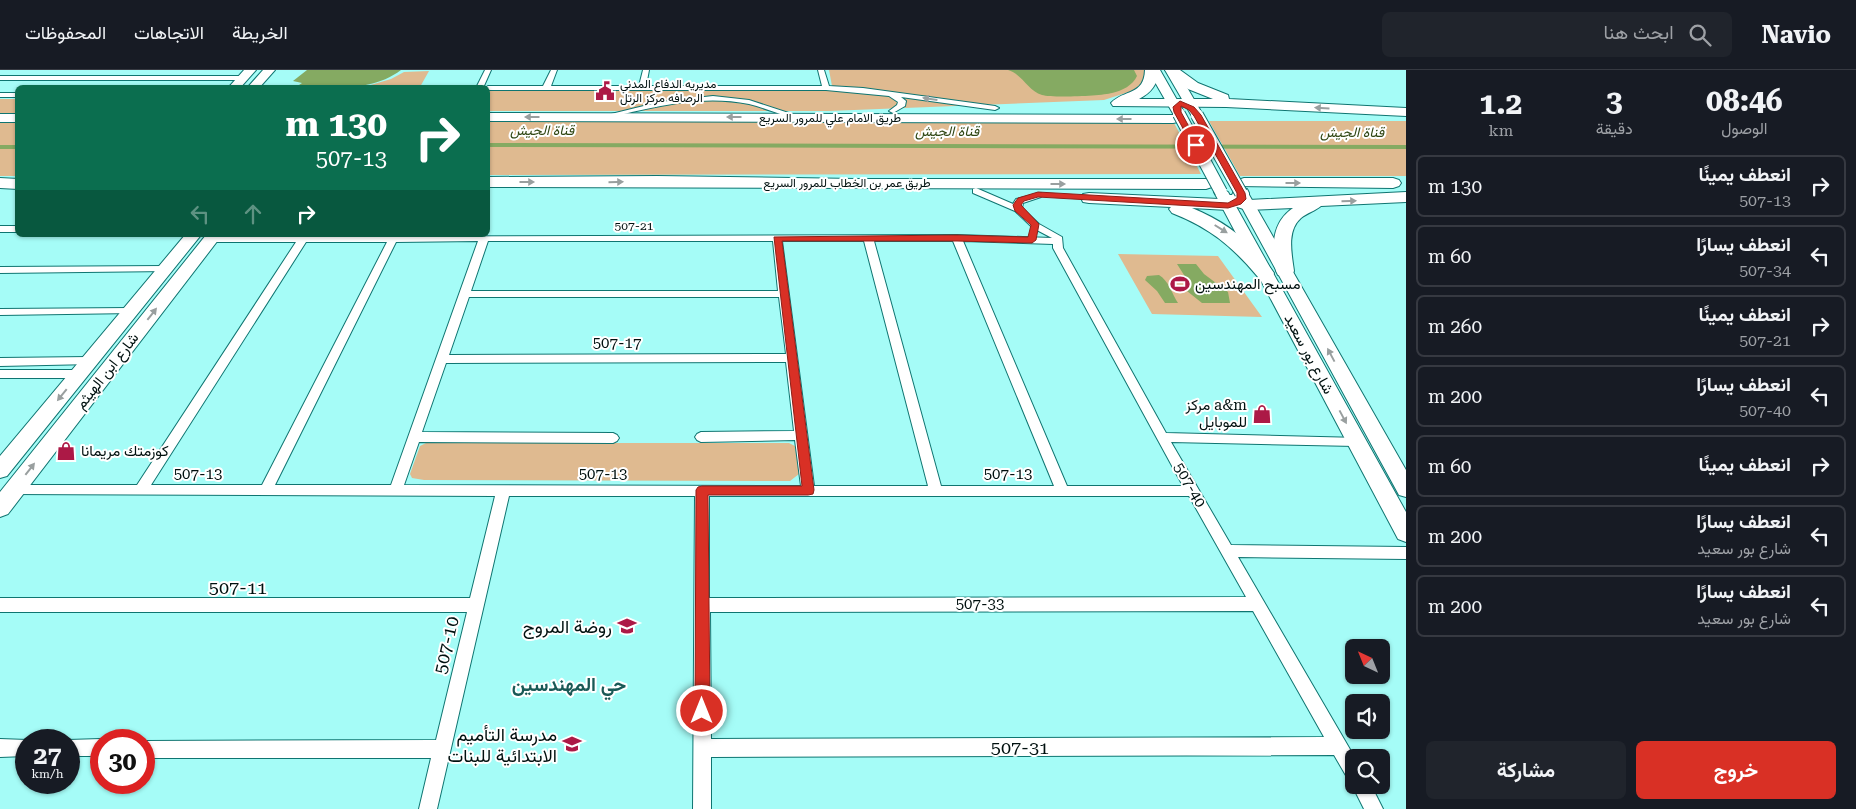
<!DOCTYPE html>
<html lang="ar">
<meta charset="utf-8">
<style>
body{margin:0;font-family:"Roboto Serif",Vazirmatn,serif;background:#20242c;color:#f1f3f6;direction:rtl;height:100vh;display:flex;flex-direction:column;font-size:19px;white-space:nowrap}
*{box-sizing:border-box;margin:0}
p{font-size:16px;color:#9ea1a6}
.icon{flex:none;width:28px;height:28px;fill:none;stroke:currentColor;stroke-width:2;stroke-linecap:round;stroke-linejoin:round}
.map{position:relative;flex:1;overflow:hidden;direction:ltr}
.sheet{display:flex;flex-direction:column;background:#171b24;width:450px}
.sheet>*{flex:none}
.top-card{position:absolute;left:15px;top:15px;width:475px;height:152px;border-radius:8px;box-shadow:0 1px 4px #0004;direction:rtl;background:#0b6e4f;color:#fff;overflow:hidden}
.needle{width:32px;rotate:317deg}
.fabs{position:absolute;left:1345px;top:569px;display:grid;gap:10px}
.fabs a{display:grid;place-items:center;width:45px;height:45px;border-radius:8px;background:#171b24;box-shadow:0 1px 4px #0004;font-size:25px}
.speed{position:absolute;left:15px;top:659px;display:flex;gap:10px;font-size:25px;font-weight:700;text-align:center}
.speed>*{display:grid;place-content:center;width:65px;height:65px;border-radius:50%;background:#171b24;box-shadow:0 1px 4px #0004;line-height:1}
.speed small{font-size:12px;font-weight:400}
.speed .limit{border:8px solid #d22;background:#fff;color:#111}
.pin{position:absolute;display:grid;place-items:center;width:42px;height:42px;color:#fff;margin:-21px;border:2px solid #fff;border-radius:50%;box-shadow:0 1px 5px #0007}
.me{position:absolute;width:55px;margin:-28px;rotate:0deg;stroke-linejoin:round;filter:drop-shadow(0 0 4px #0008)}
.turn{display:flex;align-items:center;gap:18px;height:105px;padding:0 20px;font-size:22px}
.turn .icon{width:65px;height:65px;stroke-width:2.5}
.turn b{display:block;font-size:35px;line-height:42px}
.lanes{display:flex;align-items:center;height:48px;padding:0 20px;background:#0003;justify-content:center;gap:25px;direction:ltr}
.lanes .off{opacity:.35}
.eta{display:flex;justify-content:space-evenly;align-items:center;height:85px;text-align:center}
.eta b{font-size:30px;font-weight:700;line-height:35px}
.primary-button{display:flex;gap:10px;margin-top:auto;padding:10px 20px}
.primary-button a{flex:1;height:58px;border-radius:8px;background:#d93025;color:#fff;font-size:20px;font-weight:700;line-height:58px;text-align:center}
.primary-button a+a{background:#20242c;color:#f1f3f6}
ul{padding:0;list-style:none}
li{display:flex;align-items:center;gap:15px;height:62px;margin:0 10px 8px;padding:0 10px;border:2px solid #363941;border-radius:8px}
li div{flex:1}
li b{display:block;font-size:19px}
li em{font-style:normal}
header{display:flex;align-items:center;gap:30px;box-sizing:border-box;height:70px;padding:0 25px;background:#171b24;border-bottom:1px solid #363941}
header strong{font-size:24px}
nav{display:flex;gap:28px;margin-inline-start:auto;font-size:18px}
.search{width:350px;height:45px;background:#20242c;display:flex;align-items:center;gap:12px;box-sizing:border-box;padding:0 18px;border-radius:8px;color:#9ea1a6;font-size:19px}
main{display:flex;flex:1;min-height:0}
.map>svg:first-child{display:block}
.green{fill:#dfba90}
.water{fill:#85aa62}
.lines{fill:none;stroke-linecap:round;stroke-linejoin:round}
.canal{fill:#85aa62;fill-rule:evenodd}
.minor-casing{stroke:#0f7571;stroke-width:2}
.primary-casing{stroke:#0f7571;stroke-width:2}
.motorway-casing{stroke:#0f7571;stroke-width:2}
.minor{fill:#fff;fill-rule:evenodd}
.primary{fill:#fff;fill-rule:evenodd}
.motorway{fill:#fff;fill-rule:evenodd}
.primary-bridge-casing{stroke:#0f7571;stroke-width:14;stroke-linecap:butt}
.primary-bridge{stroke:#fff;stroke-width:12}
.oneway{fill:#999f9f}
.route{fill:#d93025;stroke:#8d1f18}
.labels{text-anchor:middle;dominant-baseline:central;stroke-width:4;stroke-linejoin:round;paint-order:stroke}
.far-poi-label{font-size:12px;fill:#00100f;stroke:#fff;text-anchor:start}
.far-street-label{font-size:12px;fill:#00100f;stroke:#fff}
.far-water-label{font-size:14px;font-style:italic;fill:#2f4613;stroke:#fff}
.poi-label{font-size:15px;fill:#00100f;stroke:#fff;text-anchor:start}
.street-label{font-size:15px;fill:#00100f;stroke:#fff}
.near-street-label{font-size:18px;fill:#00100f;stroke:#fff}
.near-poi-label{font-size:18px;fill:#00100f;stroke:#fff;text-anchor:end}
.near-neighbourhood-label{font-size:19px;font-weight:bold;fill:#195956;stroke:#fff}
</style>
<header>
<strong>Navio</strong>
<div class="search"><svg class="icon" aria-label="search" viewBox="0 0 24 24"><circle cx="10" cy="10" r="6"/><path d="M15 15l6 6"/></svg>ابحث هنا</div>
<nav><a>الخريطة</a><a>الاتجاهات</a><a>المحفوظات</a></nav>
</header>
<main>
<section class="sheet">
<div class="eta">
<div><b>08:46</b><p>الوصول</p></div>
<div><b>3</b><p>دقيقة</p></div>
<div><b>1.2</b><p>km</p></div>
</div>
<ul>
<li><svg class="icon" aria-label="right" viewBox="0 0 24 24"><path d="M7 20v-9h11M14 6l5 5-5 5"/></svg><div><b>انعطف يمينًا</b><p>507-13</p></div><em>130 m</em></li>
<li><svg class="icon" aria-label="left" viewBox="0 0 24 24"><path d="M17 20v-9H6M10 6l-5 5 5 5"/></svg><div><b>انعطف يسارًا</b><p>507-34</p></div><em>60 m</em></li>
<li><svg class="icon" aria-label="right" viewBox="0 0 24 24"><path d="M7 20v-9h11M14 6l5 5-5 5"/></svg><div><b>انعطف يمينًا</b><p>507-21</p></div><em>260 m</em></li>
<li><svg class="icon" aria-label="left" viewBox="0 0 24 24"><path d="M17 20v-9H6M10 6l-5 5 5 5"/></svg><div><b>انعطف يسارًا</b><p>507-40</p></div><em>200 m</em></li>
<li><svg class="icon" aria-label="right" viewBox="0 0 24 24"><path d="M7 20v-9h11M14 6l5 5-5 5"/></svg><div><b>انعطف يمينًا</b></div><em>60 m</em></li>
<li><svg class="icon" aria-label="left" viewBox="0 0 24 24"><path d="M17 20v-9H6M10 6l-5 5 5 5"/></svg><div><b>انعطف يسارًا</b><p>شارع بور سعيد</p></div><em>200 m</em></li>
<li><svg class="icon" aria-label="left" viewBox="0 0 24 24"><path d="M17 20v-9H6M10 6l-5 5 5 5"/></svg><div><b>انعطف يسارًا</b><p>شارع بور سعيد</p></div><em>200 m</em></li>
</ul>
<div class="primary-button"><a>خروج</a><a>مشاركة</a></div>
</section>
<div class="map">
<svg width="1406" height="739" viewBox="0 0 1406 739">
<rect width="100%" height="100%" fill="#a5fcf7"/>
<path class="green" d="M829,0H1148L1150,3L1138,19L1104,30L829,41H488V18L832,16Z
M429,1L420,17H364L391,9L404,2Z
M0,29H17V43H0Z
M488,51H1173L1201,104L488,105Z
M1209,51H1406V106H1240Z
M0,52H17V106H0Z
M1118,184L1218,186L1262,247L1152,244Z
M426,373H789L795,376L799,404L790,411L424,410L412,408L410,404L420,376Z"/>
<path class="water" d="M307,0H401C372,22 332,18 296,17L302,13L293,11Z
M1008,0H1134L1137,6C1133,15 1122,21 1112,23C1102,26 1052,28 1042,25C1028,21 1022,4 1008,0Z
M1177,194H1196L1204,204L1228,222L1230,233H1202L1187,221L1184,205Z
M1159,205C1169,211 1172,224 1178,233H1165L1157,221L1145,210L1147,206Z"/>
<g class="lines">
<path class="canal" d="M488,73L1406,75V79L488,77Z
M0,75H18V79H0Z"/>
<g class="minor-casing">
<path id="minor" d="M485,0H491L483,18H476Z
M551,0H557L551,16H639L643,0H649L646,16H822L818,0H824L829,16L863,18L995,36L999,38L995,40L901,27L906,31L905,36L893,43L889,41L897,35L898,32L889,26L826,20H488V18H485L488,16H543Z
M0,6H243L247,8L243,10H0Z
M0,23H18V27H0Z
M713,26L749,30L801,47L797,49C781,45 765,38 749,34C701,24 653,37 607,48L603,46L660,32Z
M976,118L1013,134L1016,129L1041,123V127L1023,133L1022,138L1039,154L1062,167L1063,178L1166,363L1360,368L1362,371L1360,374L1356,376L1171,372L1231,475L1406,477V489L1238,487L1355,688L1354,715H1371L1383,739H1364L1352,715L1354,712L1348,709L1334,685L711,687V739H693L695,426H509L437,739H419L431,688H144V671L436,670L467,542H0V528H470L495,426L9,424L7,420L9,416L14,415H137L296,172H211L206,169L208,167L957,165L1052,168L1033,158L1015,141L973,123V119ZM478,171L391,415H275L396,172ZM488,171H773L778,221H471ZM782,171H864L928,416H814ZM874,171H953L1054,416H941ZM963,171L1053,174V178L1183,416H1067ZM306,172H387L262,415H151ZM469,227H779L786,284L449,285ZM786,292L794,361L701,362L697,364L695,367L697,370L701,372L795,370L801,416L404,415L419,372L613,373L617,371L619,368L617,365L613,363L422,362L446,293ZM709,426H1189L1246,527L709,528ZM1253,541L1324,667L711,669L710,542Z
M0,156H18V162H0Z
M165,196L169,197V201L0,203V197Z
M130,238L135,241L134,243L0,245V239Z
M89,287L95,291L93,294L0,296V288Z
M0,300H79L85,304L79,308H0Z
M0,669L27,670L26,686L0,687Z
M101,669V686H69L68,670Z"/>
</g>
<g class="primary-casing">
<path id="primary" d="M244,0H256L240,18H228Z
M263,0H275L259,18H247Z
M1148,0H1160L1185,44L1183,47H1175Z
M1165,0H1177L1203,45L1201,48H1193Z
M1221,118L1228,122L1406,442V472L1398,469L1214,122Z
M1241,119L1248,123L1406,400V427L1399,425L1234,123Z
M185,165H201L7,406L0,408V386Z
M206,165H222L8,444L0,447V422Z"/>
</g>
<g class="motorway-casing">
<path id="motorway" d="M1145,0H1159C1158,14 1151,23 1139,29H1213L1188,19L1165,0H1180L1198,13L1228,25L1229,29L1406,38V46L1226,37L1113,36L1111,33C1124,19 1144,26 1145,0Z
M488,43L1173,45L1178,46L1180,49L1178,52L1173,53L488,51Z
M0,44H18V52H0Z
M657,106L855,109H1206L1212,111L1214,114L1212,117L1206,119L488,117V107Z
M0,108L18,109V119L0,118Z
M1244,108H1393L1399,110L1401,113L1399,116L1393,118L1238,116L1236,113L1238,110Z
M1241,118L1247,119L1249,123V130L1406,122V132L1321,136C1315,141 1307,143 1301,148C1286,161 1292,185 1294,201L1292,205L1285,207L1278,205L1276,201C1272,177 1271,153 1293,138L1247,140L1237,137L1228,140L1192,138C1225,151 1254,174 1274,203L1272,207L1265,209L1258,207C1232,176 1210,158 1172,143L1169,139L1171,137L1089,133L1083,132L1081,128L1083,124L1089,123L1219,129L1221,125H1232L1235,119Z"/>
</g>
<use href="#minor" class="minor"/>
<use href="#primary" class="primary"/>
<use href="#motorway" class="motorway"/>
<g class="primary-bridge-casing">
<path id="primary-bridge" d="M1179,44L1221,122
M1197,45L1241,123"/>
</g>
<use href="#primary-bridge" class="primary-bridge"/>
</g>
<defs><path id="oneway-solid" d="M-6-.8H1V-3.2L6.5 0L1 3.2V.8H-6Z" transform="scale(1.25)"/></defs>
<g class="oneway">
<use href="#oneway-solid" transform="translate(930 29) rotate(-172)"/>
<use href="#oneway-solid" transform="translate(1322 38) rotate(-177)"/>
<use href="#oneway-solid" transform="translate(532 47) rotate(180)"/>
<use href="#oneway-solid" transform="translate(734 47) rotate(-180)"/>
<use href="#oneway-solid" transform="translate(1124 49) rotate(-180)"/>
<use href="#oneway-solid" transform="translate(527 112)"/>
<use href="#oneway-solid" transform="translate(616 112) rotate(-1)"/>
<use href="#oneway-solid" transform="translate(1293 113)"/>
<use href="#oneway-solid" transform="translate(1058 114)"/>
<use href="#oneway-solid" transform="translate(1349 131) rotate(-2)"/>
<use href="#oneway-solid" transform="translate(1221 159) rotate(32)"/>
<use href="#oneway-solid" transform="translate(152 244) rotate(-52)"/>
<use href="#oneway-solid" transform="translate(1331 285) rotate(-118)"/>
<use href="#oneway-solid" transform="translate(62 325) rotate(129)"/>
<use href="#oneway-solid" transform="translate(1343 347) rotate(62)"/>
<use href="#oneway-solid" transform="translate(30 399) rotate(-52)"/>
</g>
<path class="route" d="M1180,31L1194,37L1201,45L1245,123L1246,129L1241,134L1228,138L1038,127L1024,131L1021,135L1039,154L1036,170L1032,173L957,171H782L814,420L813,424L808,425H708L710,641L708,646L702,648L697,646L695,641L696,420L698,417L702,416H802L774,167L957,165L1028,167L1031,155L1015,141L1013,135L1018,128L1038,122L1228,133L1237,128V123L1194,46L1189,40L1181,36V42L1199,75L1196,77L1192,75L1174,42L1173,37Z"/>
<defs>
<g id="civic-bare" transform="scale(1.5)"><path d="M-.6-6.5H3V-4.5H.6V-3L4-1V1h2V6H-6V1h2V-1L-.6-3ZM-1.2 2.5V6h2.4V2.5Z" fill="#ac1946" stroke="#fff" stroke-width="2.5" paint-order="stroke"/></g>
<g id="stadium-bare" transform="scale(1.5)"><path d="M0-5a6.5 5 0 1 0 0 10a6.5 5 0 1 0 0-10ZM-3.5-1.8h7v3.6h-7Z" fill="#ac1946" stroke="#fff" stroke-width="2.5" paint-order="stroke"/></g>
<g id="shop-bare" transform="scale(1.5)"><path d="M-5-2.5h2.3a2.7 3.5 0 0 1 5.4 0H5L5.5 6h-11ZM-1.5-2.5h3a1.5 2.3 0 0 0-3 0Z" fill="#ac1946" stroke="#fff" stroke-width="2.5" paint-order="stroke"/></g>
<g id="school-bare" transform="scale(1.5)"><path d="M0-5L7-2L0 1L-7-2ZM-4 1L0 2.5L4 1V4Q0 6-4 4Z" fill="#ac1946" stroke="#fff" stroke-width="2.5" paint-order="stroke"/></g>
</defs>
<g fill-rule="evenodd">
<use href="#civic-bare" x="605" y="21"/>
<use href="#stadium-bare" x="1180" y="214"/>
<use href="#shop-bare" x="1262" y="344"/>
<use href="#shop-bare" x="66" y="381"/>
<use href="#school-bare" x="627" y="556"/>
<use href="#school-bare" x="572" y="674"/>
</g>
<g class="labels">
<g class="far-poi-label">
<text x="620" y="14">مديريه الدفاع المدني<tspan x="620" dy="14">الرصافه مركز الرتل</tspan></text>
</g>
<g class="far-street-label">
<text x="830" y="48">طريق الامام علي للمرور السريع</text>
<text x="847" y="113">طريق عمر بن الخطاب للمرور السريع</text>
<text x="634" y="156">507-21</text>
</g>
<g class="far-water-label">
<text x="542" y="60">قناة الجيش</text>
<text x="947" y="61">قناة الجيش</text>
<text x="1352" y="62">قناة الجيش</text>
</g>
<g class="poi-label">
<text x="1195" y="214">مسبح المهندسين</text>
<text x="1247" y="335" text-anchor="end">مركز a&amp;m<tspan x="1247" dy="17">للموبايل</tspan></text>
<text x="81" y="381">كوزمتك مريمانا</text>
</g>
<g class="street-label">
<text x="617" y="273">507-17</text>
<text transform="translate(1309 284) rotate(62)">شارع بور سعيد</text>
<text transform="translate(107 301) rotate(-52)">شارع ابن الهيثم</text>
<text x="198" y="404">507-13</text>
<text x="603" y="404">507-13</text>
<text x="1008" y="404">507-13</text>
<text transform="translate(1190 415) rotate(60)">507-40</text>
<text x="980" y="534">507-33</text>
</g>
<g class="near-street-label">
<text x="238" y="517">507-11</text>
<text transform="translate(446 575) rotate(-77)">507-10</text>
<text x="1020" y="677">507-31</text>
</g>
<g class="near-poi-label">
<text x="612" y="556">روضة المروج</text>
<text x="557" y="664">مدرسة التأميم<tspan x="557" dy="21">الابتدائية للبنات</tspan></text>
</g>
<g class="near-neighbourhood-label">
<text x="569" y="614">حي المهندسين</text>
</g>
</g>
</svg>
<div class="fabs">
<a><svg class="needle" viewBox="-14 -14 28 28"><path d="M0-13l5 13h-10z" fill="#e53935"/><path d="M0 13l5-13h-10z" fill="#9ea1a6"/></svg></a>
<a><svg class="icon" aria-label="sound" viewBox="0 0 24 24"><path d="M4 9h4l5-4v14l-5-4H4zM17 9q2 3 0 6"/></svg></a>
<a><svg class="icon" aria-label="search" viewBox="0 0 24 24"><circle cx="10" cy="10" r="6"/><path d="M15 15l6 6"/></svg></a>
</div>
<div class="speed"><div>27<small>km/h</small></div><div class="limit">30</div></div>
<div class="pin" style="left:1196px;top:75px;background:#d93025"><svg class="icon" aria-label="arrive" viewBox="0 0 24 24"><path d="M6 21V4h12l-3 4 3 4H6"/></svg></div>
<svg class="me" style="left:702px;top:641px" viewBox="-20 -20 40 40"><circle r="17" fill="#d93025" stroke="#fff" stroke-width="3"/><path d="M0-11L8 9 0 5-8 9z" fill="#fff"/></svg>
<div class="top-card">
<div class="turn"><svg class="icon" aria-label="right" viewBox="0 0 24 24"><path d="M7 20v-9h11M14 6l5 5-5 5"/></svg><div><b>130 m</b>507-13</div></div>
<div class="lanes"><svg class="icon off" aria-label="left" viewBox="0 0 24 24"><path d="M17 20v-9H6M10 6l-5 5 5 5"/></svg><svg class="icon off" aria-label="ahead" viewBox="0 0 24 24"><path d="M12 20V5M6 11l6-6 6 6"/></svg><svg class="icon" aria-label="right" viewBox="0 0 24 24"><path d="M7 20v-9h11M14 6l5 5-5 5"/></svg></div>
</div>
</div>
</main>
